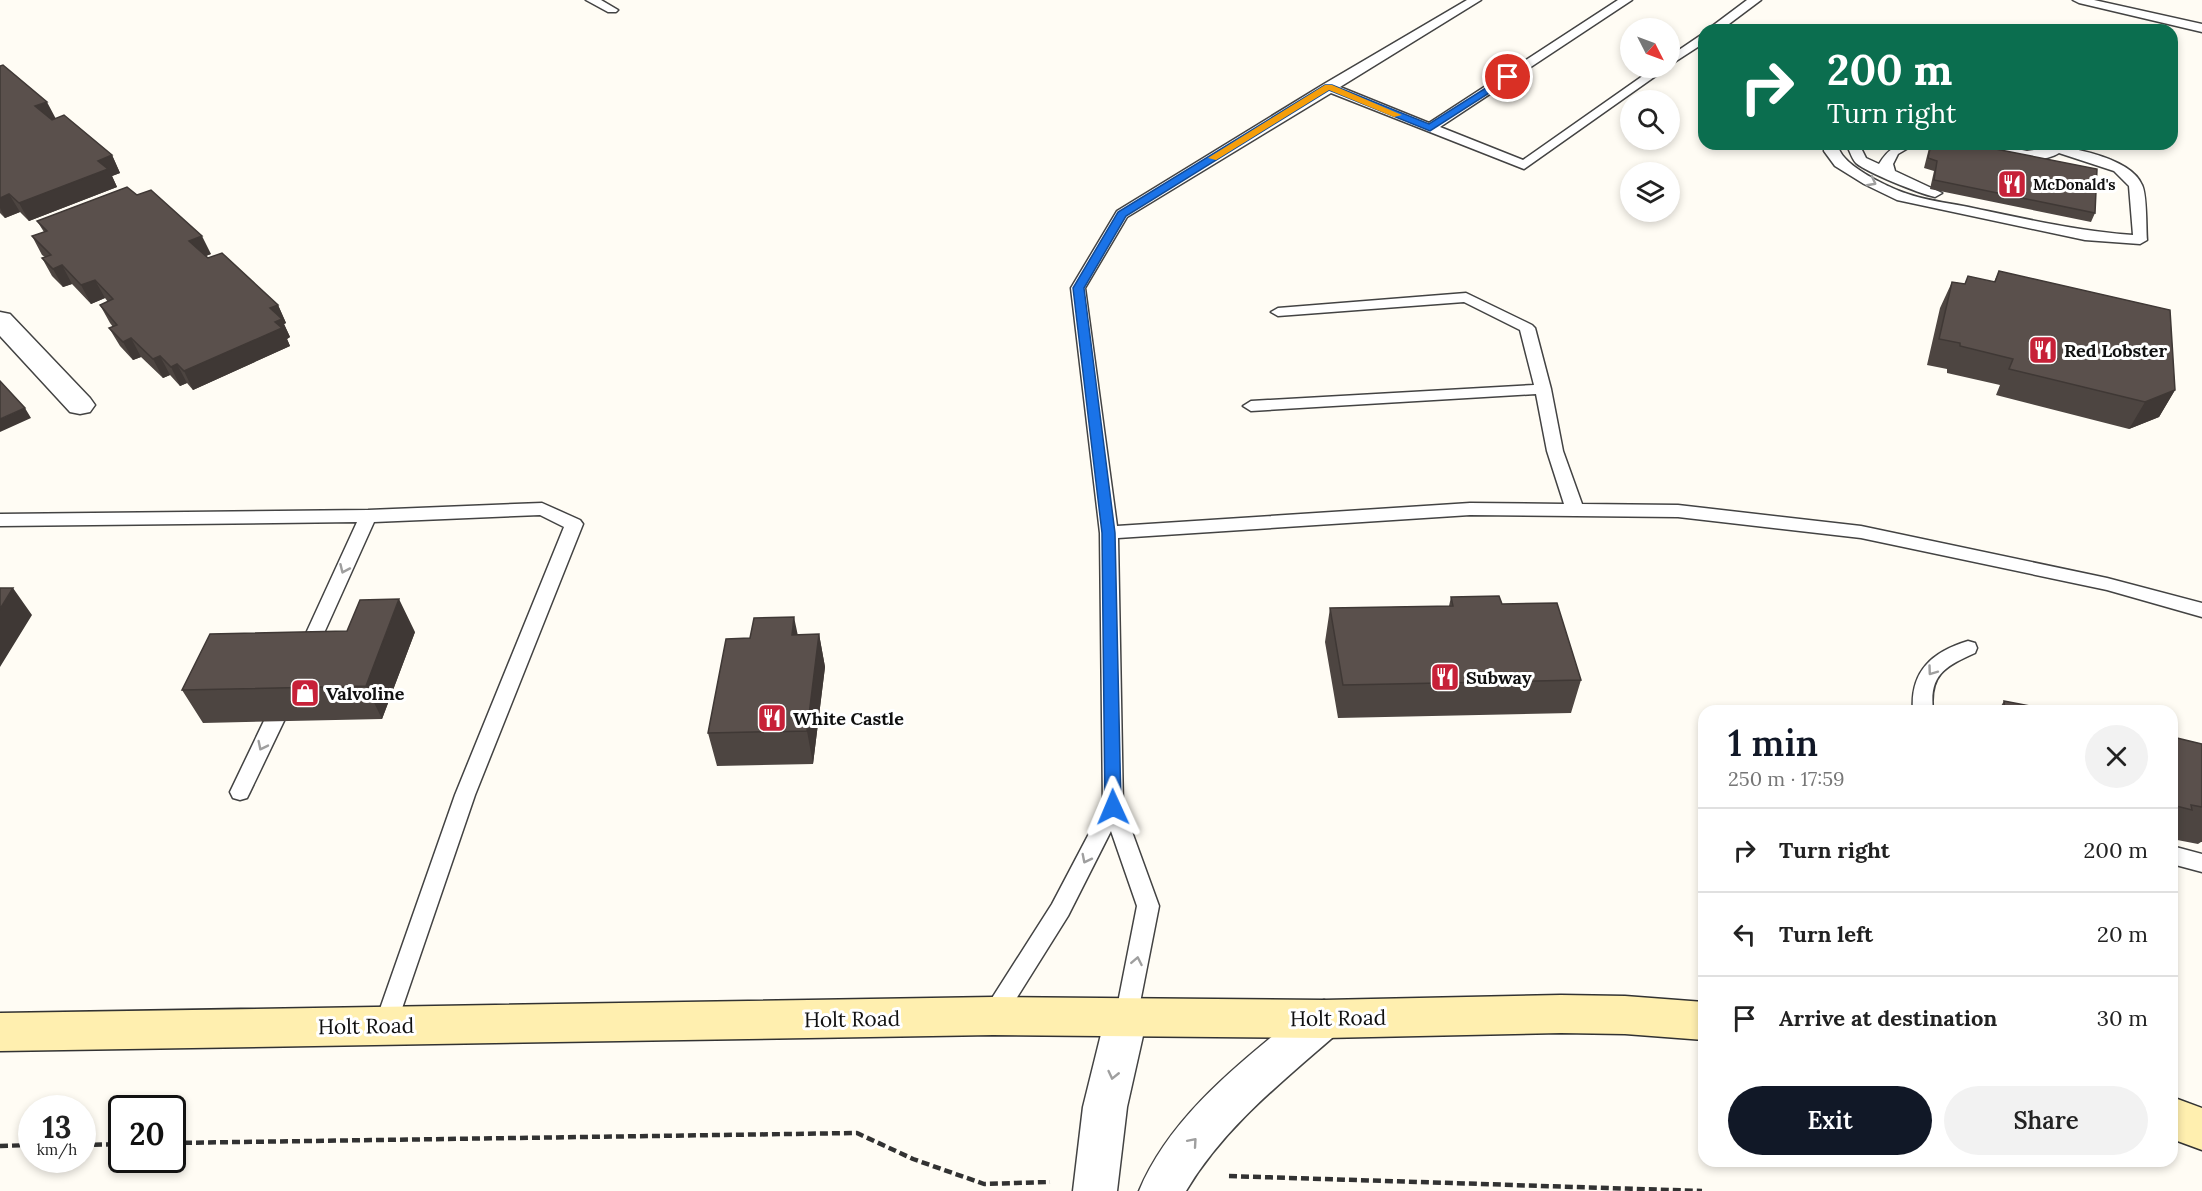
<!DOCTYPE html>
<meta charset="utf-8">
<style>
body{margin:0;font-family:Lora,serif;background:#f2f2f2;color:#222;height:100vh;display:flex;flex-direction:column;font-size:22px;white-space:nowrap}
*{box-sizing:border-box;margin:0}
p{font-size:20px;color:#767676}
.icon{flex:none;width:33px;height:33px;fill:none;stroke:currentColor;stroke-width:2;stroke-linecap:round;stroke-linejoin:round}
.map{position:relative;flex:1;overflow:hidden}
.sheet{position:absolute;left:1698px;top:705px;width:480px;height:462px;display:flex;flex-direction:column;background:#fff;border-radius:18px;box-shadow:0 3px 9px #0003}
.sheet>*{flex:none}
.hud{position:absolute;left:1698px;top:24px;width:480px;height:126px;border-radius:18px;box-shadow:0 3px 9px #0003;background:#0b6e4f;color:#fff;overflow:hidden}
.needle{width:39px;rotate:132deg}
.buttons{position:absolute;left:1620px;top:18px;display:grid;gap:12px}
.buttons a{display:grid;place-items:center;width:60px;height:60px;border-radius:50%;background:#fff;box-shadow:0 3px 9px #0003;font-size:30px}
.speed{position:absolute;left:18px;top:1095px;display:flex;gap:12px;font-size:30px;font-weight:700;text-align:center}
.speed>*{display:grid;place-content:center;width:78px;height:78px;border-radius:50%;background:#fff;box-shadow:0 3px 9px #0003;line-height:1}
.speed small{font-size:15px;font-weight:400}
.speed .limit{border:3px solid #111;border-radius:9px;background:#fff;color:#111}
.pin{position:absolute;display:grid;place-items:center;width:51px;height:51px;color:#fff;margin:-26px;border:3px solid #fff;border-radius:50%;box-shadow:0 2px 6px #0007}
.me{position:absolute;width:66px;margin:-33px;rotate:359deg;stroke-linejoin:round;filter:drop-shadow(0 0 4px #0008)}
.turn{display:flex;align-items:center;gap:21px;height:126px;padding:0 30px;font-size:27px}
.turn .icon{width:78px;height:78px;stroke-width:2.5}
.turn b{display:block;font-size:42px;line-height:51px}
.round{display:grid;place-items:center;flex:none;width:63px;height:63px;border-radius:32px;background:#f2f2f2}
.headline{display:flex;align-items:center;justify-content:space-between;height:102px;padding:0 30px}
h1{font-size:36px;font-weight:600;line-height:45px;color:#111827}
.button{display:flex;gap:12px;margin-top:auto;padding:12px 30px}
.button a{flex:1;height:69px;border-radius:36px;background:#111827;color:#fff;font-size:24px;font-weight:600;line-height:69px;text-align:center}
.button a+a{background:#f2f2f2;color:#222}
ul{padding:0;list-style:none}
li{display:flex;align-items:center;gap:18px;height:84px;padding:0 30px;border-top:2px solid #e0e0e0}
li div{flex:1}
li b{display:block;font-size:22px}
li em{font-style:normal}
.map>svg:first-child{display:block}
.lines{fill:none;stroke-linecap:round;stroke-linejoin:round}
.lane-casing{stroke:#434343;stroke-width:3}
.street-casing{stroke:#434343;stroke-width:3}
.secondary-casing{stroke:#323232;stroke-width:3}
.path{stroke:#323232;stroke-width:4.5;stroke-dasharray:8 4;stroke-linecap:butt}
.lane{fill:#fff;fill-rule:evenodd}
.street{fill:#fff;fill-rule:evenodd}
.secondary{fill:#ffefaf;fill-rule:evenodd}
.wall{fill:#4d4541}
.shaded-wall{fill:#3f3835}
.building{fill:#5a504c;stroke:#3f3835;stroke-width:1.5}
.oneway{stroke:#9f9f9f}
.route{fill:#1a73e8;stroke:#114b97;stroke-width:1.5}
.slow{fill:#f59e0b}
.labels{text-anchor:middle;dominant-baseline:central;stroke-width:6;stroke-linejoin:round;paint-order:stroke}
.far-poi-label{font-size:15px;font-weight:bold;fill:#101010;stroke:#fff;text-anchor:start}
.poi-label{font-size:18px;font-weight:bold;fill:#101010;stroke:#fff;text-anchor:start}
.near-street-label{font-size:21px;fill:#101010;stroke:#fff}
</style>
<div class="map">
<svg width="2202" height="1191" viewBox="0 0 2202 1191">
<rect width="100%" height="100%" fill="#fffcf4"/>
<g class="lines">
<g class="lane-casing">
<path id="lane" d="M586,0H601L618,10L616,12H608Z
M1467,0H1481L1340,87L1429,123L1618,0H1632L1440,127L1523,160L1654,68H1667L1524,169L1331,93L1127,217L1085,288L1117,526L1470,503L1564,504L1547,451L1536,394L1251,411L1243,406L1251,401L1534,385L1520,330L1464,302L1278,316L1271,312L1278,308L1466,293L1532,325L1535,328L1551,389L1563,451L1582,504L1678,505L1861,526L2107,578L2202,603V617L2107,590L1861,538L1678,517L1470,515L1118,538L1123,807L1159,906L1137,1018L1134,1025L1126,1028L1118,1025L1115,1018L1137,906L1111,831L1068,916L1001,1023L993,1026L985,1023L982,1016L985,1009L1052,904L1103,807L1100,533L1071,288L1117,211L1324,84Z
M1747,0H1761L1721,30H1707Z
M2073,0H2094L2202,24V32L2079,3Z
M1704,33V43L1670,65V56Z
M1824,144H1838C1838,164 1888,187 1905,193C1926,201 1951,203 1973,208C2026,219 2078,231 2133,235L2129,186L2114,171L2059,153C2038,167 1996,153 1973,148L1966,144H1992L2027,151L2042,149L2030,147L2028,144C2057,144 2130,155 2142,185C2147,194 2146,228 2147,240L2140,244L2085,240L1897,200L1864,184L1835,166L1824,151Z
M1849,144H1859L1866,158L1879,164C1889,148 1896,144 1915,144L1898,154L1893,164L1895,171L1942,193L1935,197C1918,193 1868,173 1856,163C1852,159 1850,151 1847,146Z
M542,503L580,520L583,524L475,795L396,1026L393,1033L385,1036L377,1033L374,1026L455,795L564,527L540,515L374,522L315,653L313,658L306,660L299,658L297,653L357,522L0,526V514L368,510Z
M1968,641L1975,643L1977,648L1975,653C1944,667 1929,675 1933,711H1913C1910,671 1932,652 1968,641Z
M284,693L291,695L294,700L250,792L247,798L240,800L233,798L230,792L274,700L277,695Z
M2172,846L2202,854V872L2172,864Z"/>
</g>
<g class="street-casing">
<path id="street" d="M0,312L10,314L90,398L95,405L90,412L80,414L70,412L0,336Z
M1126,999L1141,1005L1147,1018L1127,1107L1117,1191H1073L1083,1107L1105,1018L1111,1005Z
M1324,1000L1339,1006L1345,1019L1339,1032C1283,1081 1224,1127 1186,1191H1139C1172,1112 1246,1059 1309,1006Z"/>
</g>
<g class="secondary-casing">
<path id="secondary" d="M1561,995L1625,996L1704,1002V1040L1625,1034L1561,1033L1324,1038L993,1035L0,1051V1013L993,997L1324,1000Z
M2172,1097L2202,1108V1150L2172,1139Z"/>
</g>
<path class="path" d="M172,1143L857,1133L913,1159L984,1184L1050,1182
M82,1145L122,1144
M0,1146L32,1145
M1229,1176L1702,1191"/>
<use href="#lane" class="lane"/>
<use href="#street" class="street"/>
<use href="#secondary" class="secondary"/>
</g>
<path class="wall" d="M0,66L55,119L112,155L120,173L112,176L117,187L29,221L20,212L5,218L0,213Z
M1930,144H1970L2095,213L2091,222L1930,189L1934,171L1924,168Z
M137,195L211,254L205,256L208,258L278,305L286,323L284,324L290,337L287,339L290,346L193,390L187,383L180,386L170,375L163,378L141,357L133,360L120,346L109,328L113,327L110,323L100,305L108,302L105,298L91,304L72,284L63,287L52,276L42,258L45,257L42,255L32,236L44,232L37,221Z
M1999,271L2175,390L2159,417L2129,429L1996,395L2000,385L1947,373V369L1927,365L1940,308L1952,282L1965,284L1994,282Z
M1451,597L1502,604L1581,680L1571,713L1338,718L1325,642L1330,608L1449,606Z
M415,632L382,719L203,723L182,690Z
M819,634L825,667L813,764L717,766L708,733L750,638Z
M2004,701L2057,711H1998Z
M2172,734L2177,738L2202,744V842H2201L2198,844L2172,839Z"/>
<path class="shaded-wall" d="M47,102L56,119L44,124L35,106Z
M112,155L120,173L112,176L117,187L29,221L19,203L98,161Z
M9,194L20,212L5,218L0,208V198Z
M202,236L211,254L197,260L189,241Z
M62,265L72,284L63,287L53,269Z
M95,280L105,298L91,304L81,285Z
M278,305L286,323L284,324L290,337L287,339L290,346L193,390L184,371L270,308Z
M131,338L141,357L133,360L123,342Z
M160,356L170,375L163,378L153,359Z
M177,364L187,383L180,386L171,367Z
M2175,390L2159,417L2129,429L2145,402Z
M25,408L31,418L0,432V419Z
M13,588L32,615L0,667V609Z
M399,599L415,632L382,719L366,686Z
M794,617L801,650L792,635Z
M819,634L825,667L813,764L807,731Z"/>
<path class="building" d="M1969,26L2001,30H1969Z
M3,65L47,102L35,106L52,120L64,115L112,155L98,161L108,169L19,203L9,194L0,198V66Z
M1931,144H1970L2097,169L2095,213L1934,180L1937,161L1928,158Z
M127,187L137,195L151,190L202,236L189,241L208,258L222,253L278,305L270,308L282,319L275,322L282,328L184,371L177,364L171,367L160,356L153,359L131,338L123,342L109,328L117,325L100,305L113,299L95,280L81,285L62,265L53,269L42,258L51,255L32,236L47,231L37,221Z
M1999,271L2170,310L2175,390L2145,402L2009,369L2013,359L1960,346V343L1939,339L1952,282L1965,284L1968,276L1995,282Z
M0,381L25,408L0,419Z
M0,588H13L0,609Z
M1499,596L1502,604L1557,603L1581,680L1343,685L1330,608L1453,606L1451,597Z
M399,599L366,686L182,690L210,634L347,631L360,600Z
M794,617L792,635L819,634L807,731L708,733L726,639L750,638L754,618Z
M2004,701L2057,711H2005Z
M2172,734H2174L2177,738L2202,744V807L2191,805L2192,810L2172,805Z"/>
<defs><path id="oneway-chevron" d="M-2-3.5L2.5 0L-2 3.5" fill="none" stroke-width="1.6" stroke-linecap="round" stroke-linejoin="round" transform="scale(1.5)"/></defs>
<g class="oneway">
<use href="#oneway-chevron" transform="translate(1872 182) rotate(28)"/>
<use href="#oneway-chevron" transform="translate(344 569) rotate(114)"/>
<use href="#oneway-chevron" transform="translate(1932 671) rotate(126)"/>
<use href="#oneway-chevron" transform="translate(262 746) rotate(116)"/>
<use href="#oneway-chevron" transform="translate(1086 859) rotate(117)"/>
<use href="#oneway-chevron" transform="translate(1137 961) rotate(-79)"/>
<use href="#oneway-chevron" transform="translate(1113 1075) rotate(103)"/>
<use href="#oneway-chevron" transform="translate(1193 1142) rotate(-49)"/>
</g>
<path class="route" d="M1508,74L1512,77L1511,79L1430,131L1329,90L1126,216L1084,288L1115,533L1121,807L1118,811L1113,813L1108,811L1105,807L1102,533L1073,288L1118,212L1325,85H1332L1429,124Z"/>
<path class="slow" d="M1325,85H1332L1402,115L1394,117L1329,90L1216,160L1208,158Z"/>
<defs>
<g id="restaurant-square" transform="scale(1.5)"><rect x="-9" y="-9" width="18" height="18" rx="4" fill="#c72138" stroke="#fff"/><path d="M-5-6h1v4h1v-4h1v4h1v-4h1v5L-1.5 .5V6h-2V.5L-5-1ZM5-6V6H3V1.5H1.5Q1.5-4 5-6Z" fill="#fff"/></g>
<g id="shop-square" transform="scale(1.5)"><rect x="-9" y="-9" width="18" height="18" rx="4" fill="#c72138" stroke="#fff"/><path d="M-5-2.5h2.3a2.7 3.5 0 0 1 5.4 0H5L5.5 6h-11ZM-1.5-2.5h3a1.5 2.3 0 0 0-3 0Z" fill="#fff"/></g>
</defs>
<g fill-rule="evenodd">
<use href="#restaurant-square" x="2012" y="184"/>
<use href="#restaurant-square" x="2043" y="350"/>
<use href="#restaurant-square" x="1445" y="677"/>
<use href="#shop-square" x="305" y="693"/>
<use href="#restaurant-square" x="772" y="718"/>
</g>
<g class="labels">
<g class="far-poi-label">
<text x="2033" y="184">McDonald's</text>
</g>
<g class="poi-label">
<text x="2064" y="350">Red Lobster</text>
<text x="1466" y="677">Subway</text>
<text x="326" y="693">Valvoline</text>
<text x="793" y="718">White Castle</text>
</g>
<g class="near-street-label">
<text transform="translate(1338 1018) rotate(-1)">Holt Road</text>
<text transform="translate(852 1019) rotate(-1)">Holt Road</text>
<text transform="translate(366 1026) rotate(-1)">Holt Road</text>
</g>
</g>
</svg>
<div class="buttons">
<a><svg class="needle" viewBox="-14 -14 28 28"><path d="M0-13l5 13h-10z" fill="#e53935"/><path d="M0 13l5-13h-10z" fill="#767676"/></svg></a>
<a><svg class="icon" aria-label="search" viewBox="0 0 24 24"><circle cx="10" cy="10" r="6"/><path d="M15 15l6 6"/></svg></a>
<a><svg class="icon" aria-label="layers" viewBox="0 0 24 24"><path d="M12 4l9 5-9 5-9-5zM3 14l9 5 9-5"/></svg></a>
</div>
<div class="speed"><div>13<small>km/h</small></div><div class="limit">20</div></div>
<div class="pin" style="left:1508px;top:77px;background:#d93025"><svg class="icon" aria-label="arrive" viewBox="0 0 24 24"><path d="M6 21V4h12l-3 4 3 4H6"/></svg></div>
<svg class="me" style="left:1113px;top:807px" viewBox="-20 -20 40 40"><path d="M0-17L14 15 0 8-14 15z" fill="#1a73e8" stroke="#fff" stroke-width="4"/></svg>
<div class="hud">
<div class="turn"><svg class="icon" aria-label="right" viewBox="0 0 24 24"><path d="M7 20v-9h11M14 6l5 5-5 5"/></svg><div><b>200 m</b>Turn right</div></div>
</div>
<section class="sheet">
<div class="headline"><div><h1>1 min</h1><p>250 m · 17:59</p></div><a class="round"><svg class="icon" aria-label="close" viewBox="0 0 24 24"><path d="M6 6l12 12M18 6L6 18"/></svg></a></div>
<ul>
<li><svg class="icon" aria-label="right" viewBox="0 0 24 24"><path d="M7 20v-9h11M14 6l5 5-5 5"/></svg><div><b>Turn right</b></div><em>200 m</em></li>
<li><svg class="icon" aria-label="left" viewBox="0 0 24 24"><path d="M17 20v-9H6M10 6l-5 5 5 5"/></svg><div><b>Turn left</b></div><em>20 m</em></li>
<li><svg class="icon" aria-label="arrive" viewBox="0 0 24 24"><path d="M6 21V4h12l-3 4 3 4H6"/></svg><div><b>Arrive at destination</b></div><em>30 m</em></li>
</ul>
<div class="button"><a>Exit</a><a>Share</a></div>
</section>
</div>
